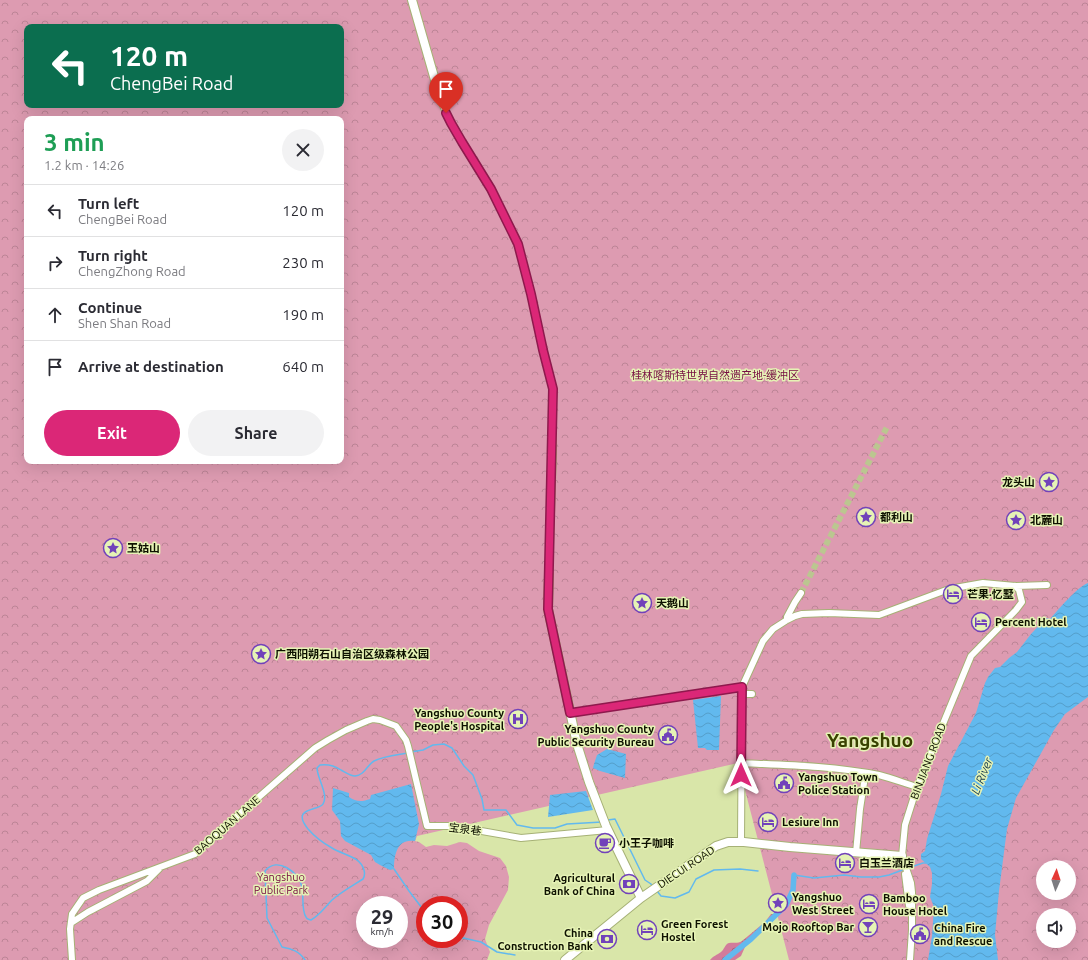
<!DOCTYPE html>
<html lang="en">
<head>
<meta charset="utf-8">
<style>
	:root { --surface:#fff; --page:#f2f2f3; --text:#2b2b33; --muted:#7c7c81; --line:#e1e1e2; --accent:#db2777 }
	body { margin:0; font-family:Ubuntu,"Noto Sans SC",sans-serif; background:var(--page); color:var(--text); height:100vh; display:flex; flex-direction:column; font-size:15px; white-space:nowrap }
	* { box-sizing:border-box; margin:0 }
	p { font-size:13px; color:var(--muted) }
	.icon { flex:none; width:22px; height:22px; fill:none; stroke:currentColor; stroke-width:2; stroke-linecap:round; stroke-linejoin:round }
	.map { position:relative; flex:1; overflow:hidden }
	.drawer { position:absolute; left:24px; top:116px; width:320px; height:348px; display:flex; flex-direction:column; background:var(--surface); border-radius:8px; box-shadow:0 4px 16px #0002 }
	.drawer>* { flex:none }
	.guide { position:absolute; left:24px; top:24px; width:320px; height:84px; border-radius:8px; box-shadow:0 4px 16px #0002; background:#0b6e4f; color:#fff; overflow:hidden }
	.needle { width:26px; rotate:3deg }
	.controls { position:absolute; left:1036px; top:860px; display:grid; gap:8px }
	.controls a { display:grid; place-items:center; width:40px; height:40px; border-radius:50%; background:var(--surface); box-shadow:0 4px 16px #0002; font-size:20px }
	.speed { position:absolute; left:356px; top:896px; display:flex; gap:8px; font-size:20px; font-weight:700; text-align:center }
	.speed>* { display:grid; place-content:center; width:52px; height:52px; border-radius:50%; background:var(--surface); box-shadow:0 4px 16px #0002; line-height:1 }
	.speed small { font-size:10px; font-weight:400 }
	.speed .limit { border:6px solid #d22; background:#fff; color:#111 }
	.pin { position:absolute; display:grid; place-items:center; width:34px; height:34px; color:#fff; margin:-41px -17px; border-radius:50% 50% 50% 0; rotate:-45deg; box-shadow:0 0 4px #0007 }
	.pin .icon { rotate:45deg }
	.me { position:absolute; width:44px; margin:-22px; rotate:0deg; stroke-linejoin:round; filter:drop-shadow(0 0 3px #0008) }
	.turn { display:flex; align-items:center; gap:14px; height:84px; padding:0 20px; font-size:18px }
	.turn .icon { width:52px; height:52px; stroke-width:2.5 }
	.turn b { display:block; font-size:28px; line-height:34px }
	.round { display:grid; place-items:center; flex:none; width:42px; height:42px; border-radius:21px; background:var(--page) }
	.head { display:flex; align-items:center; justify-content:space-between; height:68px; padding:0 20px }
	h1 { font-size:24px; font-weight:600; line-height:30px; color:#1e9e55 }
	.action { display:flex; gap:8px; margin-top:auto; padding:8px 20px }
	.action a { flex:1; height:46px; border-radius:24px; background:var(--accent); color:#fff; font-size:16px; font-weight:600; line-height:46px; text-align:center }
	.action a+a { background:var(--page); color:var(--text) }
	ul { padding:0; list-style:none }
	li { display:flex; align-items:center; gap:12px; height:52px; padding:0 20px; border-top:1px solid var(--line) }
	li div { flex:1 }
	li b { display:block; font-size:15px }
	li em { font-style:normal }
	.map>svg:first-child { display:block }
	.forest { fill:url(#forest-crowns) }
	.park { fill:url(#park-crowns); fill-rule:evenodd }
	.garden { fill:#dd9bb1 }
	.water { fill:url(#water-waves) }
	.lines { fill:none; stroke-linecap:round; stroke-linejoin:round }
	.stream { stroke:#62b9ee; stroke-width:1.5 }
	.canal { stroke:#62b9ee; stroke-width:5.5 }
	.street-tunnel { stroke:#bbc690; stroke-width:6; stroke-dasharray:6 3; stroke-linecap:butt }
	.street-casing { stroke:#a6b176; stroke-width:8 }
	.secondary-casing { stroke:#a6b176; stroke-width:10 }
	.street { stroke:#fff; stroke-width:6 }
	.secondary { stroke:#fff; stroke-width:8 }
	.route-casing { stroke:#8e194d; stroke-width:10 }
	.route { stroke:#db2777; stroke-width:7 }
	.labels { text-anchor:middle; stroke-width:3; stroke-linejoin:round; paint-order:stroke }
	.park-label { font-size:11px; fill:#760c42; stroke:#e6f3b5 }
	.poi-label { font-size:11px; font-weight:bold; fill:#0e1100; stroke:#e6f3b5; text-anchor:start }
	.street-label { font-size:11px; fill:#0e1100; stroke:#e6f3b5 }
	.water-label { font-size:12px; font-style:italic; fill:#10364c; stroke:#e6f3b5 }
	.town-label { font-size:19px; font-weight:bold; fill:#394101; stroke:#e6f3b5 }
</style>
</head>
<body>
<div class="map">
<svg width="1088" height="960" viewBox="0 0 1088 960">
	<defs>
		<pattern id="forest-crowns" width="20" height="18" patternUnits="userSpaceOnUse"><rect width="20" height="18" fill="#d27b9b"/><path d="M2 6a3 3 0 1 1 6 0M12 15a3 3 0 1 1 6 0" fill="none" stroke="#a9637c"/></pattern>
		<pattern id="park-crowns" width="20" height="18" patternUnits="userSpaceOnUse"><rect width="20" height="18" fill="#dd9bb1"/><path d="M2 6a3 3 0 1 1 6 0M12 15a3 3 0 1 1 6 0" fill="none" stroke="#bc8496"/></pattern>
		<pattern id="water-waves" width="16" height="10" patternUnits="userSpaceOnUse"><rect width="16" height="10" fill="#62b9ee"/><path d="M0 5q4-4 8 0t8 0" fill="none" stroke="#549eca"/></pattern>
	</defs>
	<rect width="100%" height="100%" fill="#d9e6a9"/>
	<path class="forest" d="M771,914h2v1l-20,21 -8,11 -4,9 -6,4h-25c3,-4 7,-5 11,-8 3,-2 4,-8 8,-9 5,-1 8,1 13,-2l23,-19z"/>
	<path class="park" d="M0,0h1088v960h-299l-51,-197 -321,73 -2,5 4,1 7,5 8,-2 13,1 13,-4 7,1 12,8 21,7 6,8 3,11 -1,13 -19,35 -4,14 5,13 -3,8h-487zM27,27h314v78h-314zM27,119h314v342h-314zM1043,867h26v26h-26zM365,905h34v34h-34zM425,905h34v34h-34zM1043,915h26v26h-26z"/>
	<path class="garden" d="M399,908l13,2 -3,16 -10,-2z"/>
	<path class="water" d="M1088,583v114l-23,17 -11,16 -38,68 -9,31 -8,62 -4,44 3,25h-70l4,-24 2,-29 -4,-10 2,-13v-11l-2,-6 -9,-8v-5l4,-3 2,-12 14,-45 7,-28 28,-53 9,-30 3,-6 7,-9 5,-1 9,-9 8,-6 14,-18 15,-16 4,1c9,-10 26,-31 38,-36z
		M721,696l-2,54h-12l-2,-2h-7l-5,-48z
		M607,749l19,5 -1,24 -25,-7 -7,-3 1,-4 3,-9z
		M411,784l8,40 -4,17c-18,-3 -21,14 -21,28l-4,1 -10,-5 -5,-3 -4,-7 -26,-14 -4,-5 -1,-15 -8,-11 1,-22 16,5v4c7,5 13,5 21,2l1,-4z
		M586,791l7,19 -45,7 2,-22z"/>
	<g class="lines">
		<path class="stream" d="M411,752l12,-2 10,-5 11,-1 8,4 12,18 9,9 9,24 2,11h22l11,15 16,3h22l12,-4 35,-2
			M608,820l7,-1 30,61 6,4 2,3
			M908,868l15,-5h3
			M394,869l15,22 16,21
			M794,875l20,3 30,-3 17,2h18l10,-2 16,-6
			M657,891l4,5 14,2 14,-6 7,-13 18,-9 26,-1 18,2
			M459,937l22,5 16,10 18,3
			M305,960c-6,-9 -13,-11 -23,-13l-15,-29 -2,-47c12,-15 34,1 37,16 2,8 -1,23 4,30 1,3 3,2 5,3 9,-5 14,-13 21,-20 9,-8 20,-14 31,-21 2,-3 2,-5 1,-9 -4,-14 -21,-15 -32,-22 -9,-5 -17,-11 -24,-19 -18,-22 11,-18 15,-25 6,-9 -6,-26 -6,-36l3,-3c7,-1 15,1 21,5 4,2 9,6 14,6 10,-1 12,-11 19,-15 10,-5 23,-6 34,-8"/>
		<path class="canal" d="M725,960l26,-21 35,-34 7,-15 1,-15"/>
		<path class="street-tunnel" d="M801,593l86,-166"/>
		<g class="street-casing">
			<path id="street" d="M441,101l10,22 11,20 29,46 27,55 13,50 12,56 10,39v64l-4,121
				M787,620v-3l8,-15 6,-9
				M570,713l172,-26 21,-46 10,-12 14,-9 8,-4 7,-2 27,-1 50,2 70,-26 34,-6 32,3 32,-1
				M741,763c46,2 93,3 138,12 12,3 25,8 38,12
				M744,842h-3l1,-148h10
				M856,853l4,-44 4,-26 1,-10
				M905,874l4,32
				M71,923l17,-11 59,-31 12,-12
				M72,960l-2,-31 2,-15 11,-16 16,-8 96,-36 9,-9 111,-97 13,-8 18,-10 21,-9 6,-2 7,1 16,6 10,14 2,6 19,80h26l68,12 87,-8
				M910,960l2,-30v-38l-1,-9 -9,-27 3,-31 12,-38 54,-131 45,-46 6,-8 -3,-12 -4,-4"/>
		</g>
		<g class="secondary-casing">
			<path id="secondary" d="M412,0l29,101
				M549,574l-1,35 29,135 12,38 17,44 35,72
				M565,960l76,-62 75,-52 12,-4h16l46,5 112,9"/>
		</g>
		<use href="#street" class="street"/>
		<use href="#secondary" class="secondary"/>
	</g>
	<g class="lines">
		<g class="route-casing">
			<path id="route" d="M446,113l5,10 11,19 29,47 27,55 13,50 12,56 10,39 -5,220 22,104 172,-26 -1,88"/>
		</g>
		<use href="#route" class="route"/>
	</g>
	<defs>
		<g id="sight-ring" transform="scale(1)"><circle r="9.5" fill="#e6f3b5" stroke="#7142ba" stroke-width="1.5"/><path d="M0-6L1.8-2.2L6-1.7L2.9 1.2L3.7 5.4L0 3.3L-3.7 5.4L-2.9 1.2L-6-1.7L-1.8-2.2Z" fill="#7142ba"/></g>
		<g id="hotel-ring" transform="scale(1)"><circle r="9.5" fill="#e6f3b5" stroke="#7142ba" stroke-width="1.5"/><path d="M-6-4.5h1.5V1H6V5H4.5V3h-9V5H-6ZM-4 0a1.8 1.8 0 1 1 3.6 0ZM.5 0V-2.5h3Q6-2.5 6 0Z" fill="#7142ba"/></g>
		<g id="hospital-ring" transform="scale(1)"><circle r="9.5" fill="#e6f3b5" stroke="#7142ba" stroke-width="1.5"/><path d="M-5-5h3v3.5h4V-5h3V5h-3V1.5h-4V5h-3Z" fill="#7142ba"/></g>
		<g id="civic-ring" transform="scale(1)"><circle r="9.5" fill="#e6f3b5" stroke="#7142ba" stroke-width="1.5"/><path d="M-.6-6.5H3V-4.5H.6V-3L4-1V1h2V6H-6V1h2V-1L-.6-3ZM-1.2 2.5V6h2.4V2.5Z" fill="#7142ba"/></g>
		<g id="cafe-ring" transform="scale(1)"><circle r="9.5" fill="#e6f3b5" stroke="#7142ba" stroke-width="1.5"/><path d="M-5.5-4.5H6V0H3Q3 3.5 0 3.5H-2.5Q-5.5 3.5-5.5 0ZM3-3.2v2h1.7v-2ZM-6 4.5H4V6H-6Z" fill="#7142ba"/></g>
		<g id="bank-ring" transform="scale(1)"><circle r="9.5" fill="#e6f3b5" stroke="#7142ba" stroke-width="1.5"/><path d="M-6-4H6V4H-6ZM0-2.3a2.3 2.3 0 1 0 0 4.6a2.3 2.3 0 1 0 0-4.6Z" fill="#7142ba"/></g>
		<g id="bar-ring" transform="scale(1)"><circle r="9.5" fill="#e6f3b5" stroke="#7142ba" stroke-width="1.5"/><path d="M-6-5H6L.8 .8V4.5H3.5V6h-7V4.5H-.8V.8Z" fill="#7142ba"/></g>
	</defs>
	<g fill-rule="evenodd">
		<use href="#sight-ring" x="1049" y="482"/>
		<use href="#sight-ring" x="866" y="517"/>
		<use href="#sight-ring" x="1016" y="520"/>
		<use href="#sight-ring" x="113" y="548"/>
		<use href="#hotel-ring" x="953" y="594"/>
		<use href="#sight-ring" x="642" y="603"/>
		<use href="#hotel-ring" x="981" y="622"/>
		<use href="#sight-ring" x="261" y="654"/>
		<use href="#hospital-ring" x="518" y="719"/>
		<use href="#civic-ring" x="668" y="735"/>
		<use href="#civic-ring" x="784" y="783"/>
		<use href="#hotel-ring" x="768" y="822"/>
		<use href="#cafe-ring" x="605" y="843"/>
		<use href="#hotel-ring" x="845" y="863"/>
		<use href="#bank-ring" x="629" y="884"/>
		<use href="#sight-ring" x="778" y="903"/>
		<use href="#hotel-ring" x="869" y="904"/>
		<use href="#bar-ring" x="868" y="927"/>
		<use href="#hotel-ring" x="647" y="930"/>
		<use href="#civic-ring" x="920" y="934"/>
		<use href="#bank-ring" x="607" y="939"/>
	</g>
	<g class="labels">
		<g class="park-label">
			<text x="715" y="379">桂林喀斯特世界自然遗产地-缓冲区</text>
			<text x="281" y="881">Yangshuo<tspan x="281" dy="13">Public Park</tspan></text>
		</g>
		<g class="poi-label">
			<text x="1035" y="486" text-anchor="end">龙头山</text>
			<text x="880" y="521">都利山</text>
			<text x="1030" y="524">北麓山</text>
			<text x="127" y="552">玉姑山</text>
			<text x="967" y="598">芒果·忆墅</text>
			<text x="656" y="607">天鹅山</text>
			<text x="995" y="626">Percent Hotel</text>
			<text x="275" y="658">广西阳朔石山自治区级森林公园</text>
			<text x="504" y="717" text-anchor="end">Yangshuo County<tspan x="504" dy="13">People's Hospital</tspan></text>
			<text x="654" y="733" text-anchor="end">Yangshuo County<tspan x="654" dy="13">Public Security Bureau</tspan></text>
			<text x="798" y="781">Yangshuo Town<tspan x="798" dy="13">Police Station</tspan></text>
			<text x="782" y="826">Lesiure Inn</text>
			<text x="619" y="847">小王子咖啡</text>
			<text x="859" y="867">白玉兰酒店</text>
			<text x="615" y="882" text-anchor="end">Agricultural<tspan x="615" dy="13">Bank of China</tspan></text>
			<text x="792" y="901">Yangshuo<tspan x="792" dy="13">West Street</tspan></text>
			<text x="883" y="902">Bamboo<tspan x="883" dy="13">House Hotel</tspan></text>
			<text x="661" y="928">Green Forest<tspan x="661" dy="13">Hostel</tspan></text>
			<text x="854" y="931" text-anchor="end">Mojo Rooftop Bar</text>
			<text x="934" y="932">China Fire<tspan x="934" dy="13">and Rescue</tspan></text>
			<text x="593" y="937" text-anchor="end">China<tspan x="593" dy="13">Construction Bank</tspan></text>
		</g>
		<g class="street-label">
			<text transform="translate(928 761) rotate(-69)" y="4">BINJIANG ROAD</text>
			<text transform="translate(227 825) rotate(-41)" y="4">BAOQUAN LANE</text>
			<text transform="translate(465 829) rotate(7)" y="4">宝泉巷</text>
			<text transform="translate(686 867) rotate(-34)" y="4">DIECUI ROAD</text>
		</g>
		<g class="water-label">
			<text transform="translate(982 776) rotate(-68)" y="4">Li River</text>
		</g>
		<g class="town-label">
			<text x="870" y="747">Yangshuo</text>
		</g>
	</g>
</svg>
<div class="controls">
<a><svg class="needle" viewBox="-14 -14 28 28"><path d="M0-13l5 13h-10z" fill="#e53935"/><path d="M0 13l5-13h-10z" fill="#7c7c81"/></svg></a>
<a><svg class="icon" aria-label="sound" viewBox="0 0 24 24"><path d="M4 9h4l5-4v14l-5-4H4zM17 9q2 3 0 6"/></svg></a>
</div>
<div class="speed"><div>29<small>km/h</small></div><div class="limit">30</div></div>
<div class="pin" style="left:446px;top:113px;background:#d93025"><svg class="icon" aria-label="arrive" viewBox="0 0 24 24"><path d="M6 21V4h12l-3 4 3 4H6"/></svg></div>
<svg class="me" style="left:741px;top:775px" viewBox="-20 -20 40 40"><path d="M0-17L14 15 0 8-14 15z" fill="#db2777" stroke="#fff" stroke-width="4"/></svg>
<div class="guide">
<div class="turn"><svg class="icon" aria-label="left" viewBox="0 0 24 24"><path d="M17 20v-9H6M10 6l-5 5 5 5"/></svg><div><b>120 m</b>ChengBei Road</div></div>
</div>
<section class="drawer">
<div class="head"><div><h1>3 min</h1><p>1.2 km · 14:26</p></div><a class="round"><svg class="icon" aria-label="close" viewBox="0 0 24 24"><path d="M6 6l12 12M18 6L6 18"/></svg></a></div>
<ul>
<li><svg class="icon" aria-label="left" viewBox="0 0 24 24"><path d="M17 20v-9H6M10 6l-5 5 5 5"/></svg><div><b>Turn left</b><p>ChengBei Road</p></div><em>120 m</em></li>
<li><svg class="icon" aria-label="right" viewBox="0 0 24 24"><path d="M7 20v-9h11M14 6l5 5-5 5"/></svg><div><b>Turn right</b><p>ChengZhong Road</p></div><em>230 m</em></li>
<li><svg class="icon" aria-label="ahead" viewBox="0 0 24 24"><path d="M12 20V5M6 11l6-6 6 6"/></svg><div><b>Continue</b><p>Shen Shan Road</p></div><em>190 m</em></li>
<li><svg class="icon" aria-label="arrive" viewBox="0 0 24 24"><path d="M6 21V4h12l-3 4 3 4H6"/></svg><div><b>Arrive at destination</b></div><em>640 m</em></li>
</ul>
<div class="action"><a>Exit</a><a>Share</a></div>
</section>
</div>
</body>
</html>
